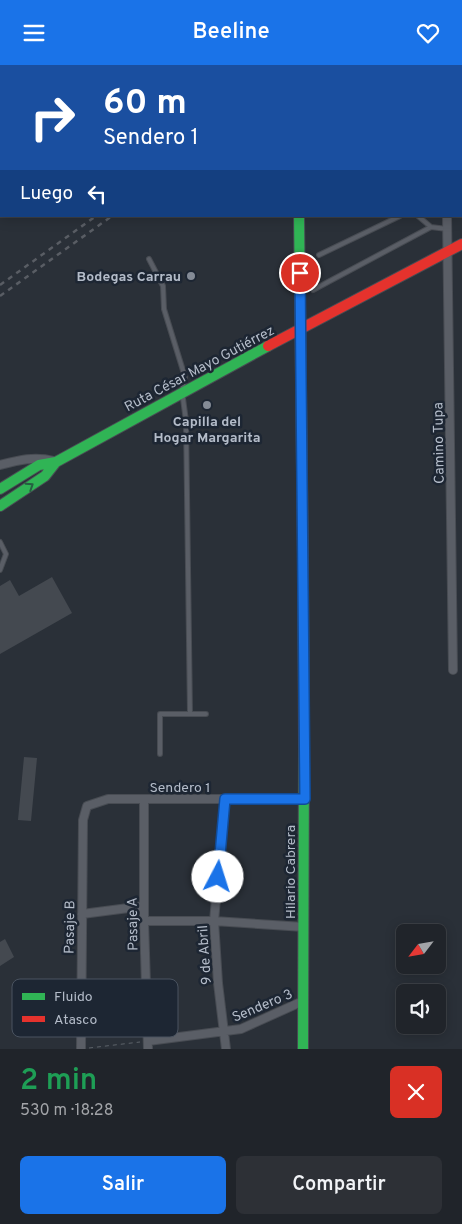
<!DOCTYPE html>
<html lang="es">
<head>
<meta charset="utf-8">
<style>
	:root { --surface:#20242a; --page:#2d3036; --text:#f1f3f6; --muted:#a2a4a8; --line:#3d4147; --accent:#1a73e8 }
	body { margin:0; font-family:Overpass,sans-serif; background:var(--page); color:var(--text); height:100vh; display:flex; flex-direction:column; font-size:19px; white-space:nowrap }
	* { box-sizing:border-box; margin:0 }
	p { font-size:16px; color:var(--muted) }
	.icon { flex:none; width:28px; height:28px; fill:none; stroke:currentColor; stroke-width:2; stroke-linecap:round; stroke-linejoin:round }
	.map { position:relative; height:984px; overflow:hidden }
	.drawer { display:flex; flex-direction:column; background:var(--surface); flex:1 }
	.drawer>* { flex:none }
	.banner { position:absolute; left:0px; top:0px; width:462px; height:152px; box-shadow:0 2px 12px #0003,0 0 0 1px var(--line); background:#1a4fa0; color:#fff; overflow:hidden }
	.needle { width:32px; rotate:239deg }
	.controls { position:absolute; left:396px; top:859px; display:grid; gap:10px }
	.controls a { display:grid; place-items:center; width:50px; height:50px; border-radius:8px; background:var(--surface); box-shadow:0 2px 12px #0003,0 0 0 1px var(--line); font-size:25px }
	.pin { position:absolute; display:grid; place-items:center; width:42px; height:42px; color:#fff; margin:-21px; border:2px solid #fff; border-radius:50%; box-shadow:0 1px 5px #0007 }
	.me { position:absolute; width:55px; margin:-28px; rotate:5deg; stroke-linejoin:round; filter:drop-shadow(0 0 4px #0008) }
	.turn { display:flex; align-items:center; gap:18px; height:105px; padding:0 20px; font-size:22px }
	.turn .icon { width:65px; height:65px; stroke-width:2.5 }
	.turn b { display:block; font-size:35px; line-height:42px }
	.then { display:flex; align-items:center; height:48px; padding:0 20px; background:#0003; gap:10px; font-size:19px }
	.round { display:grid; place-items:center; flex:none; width:52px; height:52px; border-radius:8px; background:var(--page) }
	.head { display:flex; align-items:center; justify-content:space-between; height:85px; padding:0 20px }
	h1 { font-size:30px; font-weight:600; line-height:38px; color:#1e9e55 }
	.cta { display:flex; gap:10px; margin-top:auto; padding:10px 20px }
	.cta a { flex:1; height:58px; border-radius:8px; background:var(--accent); color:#fff; font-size:20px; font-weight:600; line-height:58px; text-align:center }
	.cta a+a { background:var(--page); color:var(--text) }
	header { display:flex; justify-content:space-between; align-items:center; height:65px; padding:0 20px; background:var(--accent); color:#fff; font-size:22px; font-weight:600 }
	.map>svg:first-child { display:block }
	.building { fill:#444950 }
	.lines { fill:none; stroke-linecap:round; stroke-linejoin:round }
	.lane-casing { stroke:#484c53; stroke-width:6 }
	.street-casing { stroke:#484c53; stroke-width:10 }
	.fast-casing { stroke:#484c53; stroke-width:12 }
	.jam-casing { stroke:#484c53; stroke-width:12 }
	.path { stroke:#5d636a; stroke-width:1; stroke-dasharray:4 4; stroke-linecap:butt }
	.lane { stroke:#5a5e66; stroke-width:4 }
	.street { stroke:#5a5e66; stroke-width:8 }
	.fast { stroke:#30b455; stroke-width:10 }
	.jam { stroke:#e5322d; stroke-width:10 }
	.rail { stroke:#595d64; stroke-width:2.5; stroke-dasharray:5 5; stroke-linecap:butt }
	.oneway { stroke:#255f41 }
	.route-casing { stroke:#114b97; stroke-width:12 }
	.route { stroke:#1a73e8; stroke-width:9 }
	.poi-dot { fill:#848b96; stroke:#1d2633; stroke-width:2 }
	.labels { text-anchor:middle; stroke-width:5; stroke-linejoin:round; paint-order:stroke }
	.poi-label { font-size:14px; font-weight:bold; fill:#b4bcc9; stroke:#1d2633; text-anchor:end }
	.street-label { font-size:14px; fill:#b4bcc9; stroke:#1d2633 }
	.key { fill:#1d2633; stroke:#4a5360; stroke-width:1 }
	.key-label { font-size:14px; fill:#b4bcc9 }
</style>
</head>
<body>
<header><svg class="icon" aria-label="menu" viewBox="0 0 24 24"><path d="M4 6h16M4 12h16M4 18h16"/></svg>Beeline<svg class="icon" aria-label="heart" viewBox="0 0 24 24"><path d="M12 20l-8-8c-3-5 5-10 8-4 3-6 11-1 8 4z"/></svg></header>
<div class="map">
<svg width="462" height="984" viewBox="0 0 462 984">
	<rect width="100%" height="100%" fill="#2a3038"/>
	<path class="building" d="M52,512l20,36 -72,41v-68l10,-6 9,16z
		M24,692l13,1 -6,63 -13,-1z
		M5,874l9,18 -14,9v-24z"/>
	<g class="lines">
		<g class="lane-casing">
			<path id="lane" d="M418,151l13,11 16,2
				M319,190l81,-39
				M149,194l14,27 1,23 21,68 -3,14 4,30 4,293h16
				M313,225l118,-63
				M0,477l6,12 -6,16
				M160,689v-40h30"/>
		</g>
		<g class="street-casing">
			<path id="street" d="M296,0v1
				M445,0v1
				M447,151l6,454
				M0,400c19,-5 34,-9 54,-4
				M144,734v122l4,128
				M225,734l-11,122 4,62 8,66
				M82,849l62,-8
				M144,856h70l90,6
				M148,976l93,-12 62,-28
				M81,984l2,-229 4,-14 21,-7h197"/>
		</g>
		<g class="fast-casing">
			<path id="fast" d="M299,151l4,340
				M0,424l39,-24 17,-3 212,-116
				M0,441l45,-30 11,-14
				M303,984l1,-302"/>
		</g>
		<g class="jam-casing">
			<path id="jam" d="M268,281l194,-102
				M303,491l1,191"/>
		</g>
		<path class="path" d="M89,983l51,-6"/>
		<use href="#lane" class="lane"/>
		<use href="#street" class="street"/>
		<use href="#fast" class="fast"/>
		<use href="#jam" class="jam"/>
		<path class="rail" d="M304,1l2,-1
			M319,1l1,-1
			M0,220l96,-69
			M0,231l112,-80"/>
	</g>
	<defs><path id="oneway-chevron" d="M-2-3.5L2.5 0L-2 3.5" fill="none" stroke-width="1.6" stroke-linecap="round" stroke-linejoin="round" transform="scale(1.25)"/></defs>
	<use class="oneway" href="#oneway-chevron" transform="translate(30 421) rotate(-33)"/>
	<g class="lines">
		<g class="route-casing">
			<path id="route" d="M218,812l7,-78h80l-5,-526"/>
		</g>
		<use href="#route" class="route"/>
	</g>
	<g class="poi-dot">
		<circle cx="191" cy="211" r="5"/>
		<circle cx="207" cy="340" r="5"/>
	</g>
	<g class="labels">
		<g class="poi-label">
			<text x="181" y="216">Bodegas Carrau</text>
			<text x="207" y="361" text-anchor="middle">Capilla del<tspan x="207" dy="16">Hogar Margarita</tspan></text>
		</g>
		<g class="street-label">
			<text transform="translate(199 303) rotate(-28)" y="5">Ruta César Mayo Gutiérrez</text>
			<text transform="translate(438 378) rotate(-91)" y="5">Camino Tupa</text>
			<text x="180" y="727">Sendero 1</text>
			<text transform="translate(290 807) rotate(-90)" y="5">Hilario Cabrera</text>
			<text transform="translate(132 859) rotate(-91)" y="5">Pasaje A</text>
			<text transform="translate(69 862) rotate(-89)" y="5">Pasaje B</text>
			<text transform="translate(204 890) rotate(-94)" y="5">9 de Abril</text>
			<text transform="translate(262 940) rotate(-23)" y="5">Sendero 3</text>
		</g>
	</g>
	<rect x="12" y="914" width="166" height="58" rx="8" class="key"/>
	<rect x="22" y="928" width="23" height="7" fill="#30b455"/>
	<rect x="22" y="951" width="23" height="6" fill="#e5322d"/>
	<g class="key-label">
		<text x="54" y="936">Fluido</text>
		<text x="54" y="959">Atasco</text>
	</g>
</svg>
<div class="controls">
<a><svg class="needle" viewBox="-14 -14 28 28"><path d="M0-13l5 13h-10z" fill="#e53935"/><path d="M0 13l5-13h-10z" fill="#a2a4a8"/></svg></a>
<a><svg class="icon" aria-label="sound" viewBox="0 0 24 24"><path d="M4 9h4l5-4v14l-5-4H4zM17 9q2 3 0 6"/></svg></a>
</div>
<div class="pin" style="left:300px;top:208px;background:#d93025"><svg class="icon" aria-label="arrive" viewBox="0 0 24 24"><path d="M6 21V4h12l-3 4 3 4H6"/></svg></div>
<svg class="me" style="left:218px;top:812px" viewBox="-20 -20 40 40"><circle r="19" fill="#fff"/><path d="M0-13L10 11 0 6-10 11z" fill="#1a73e8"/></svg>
<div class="banner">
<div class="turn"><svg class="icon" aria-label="right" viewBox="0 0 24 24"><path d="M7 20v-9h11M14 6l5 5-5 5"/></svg><div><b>60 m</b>Sendero 1</div></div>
<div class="then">Luego<svg class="icon" aria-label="left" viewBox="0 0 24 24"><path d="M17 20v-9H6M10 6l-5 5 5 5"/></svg></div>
</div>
</div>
<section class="drawer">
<div class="head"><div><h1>2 min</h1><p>530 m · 18:28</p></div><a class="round" style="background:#d93025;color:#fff"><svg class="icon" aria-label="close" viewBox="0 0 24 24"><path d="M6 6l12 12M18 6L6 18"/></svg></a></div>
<div class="cta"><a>Salir</a><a>Compartir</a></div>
</section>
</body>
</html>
